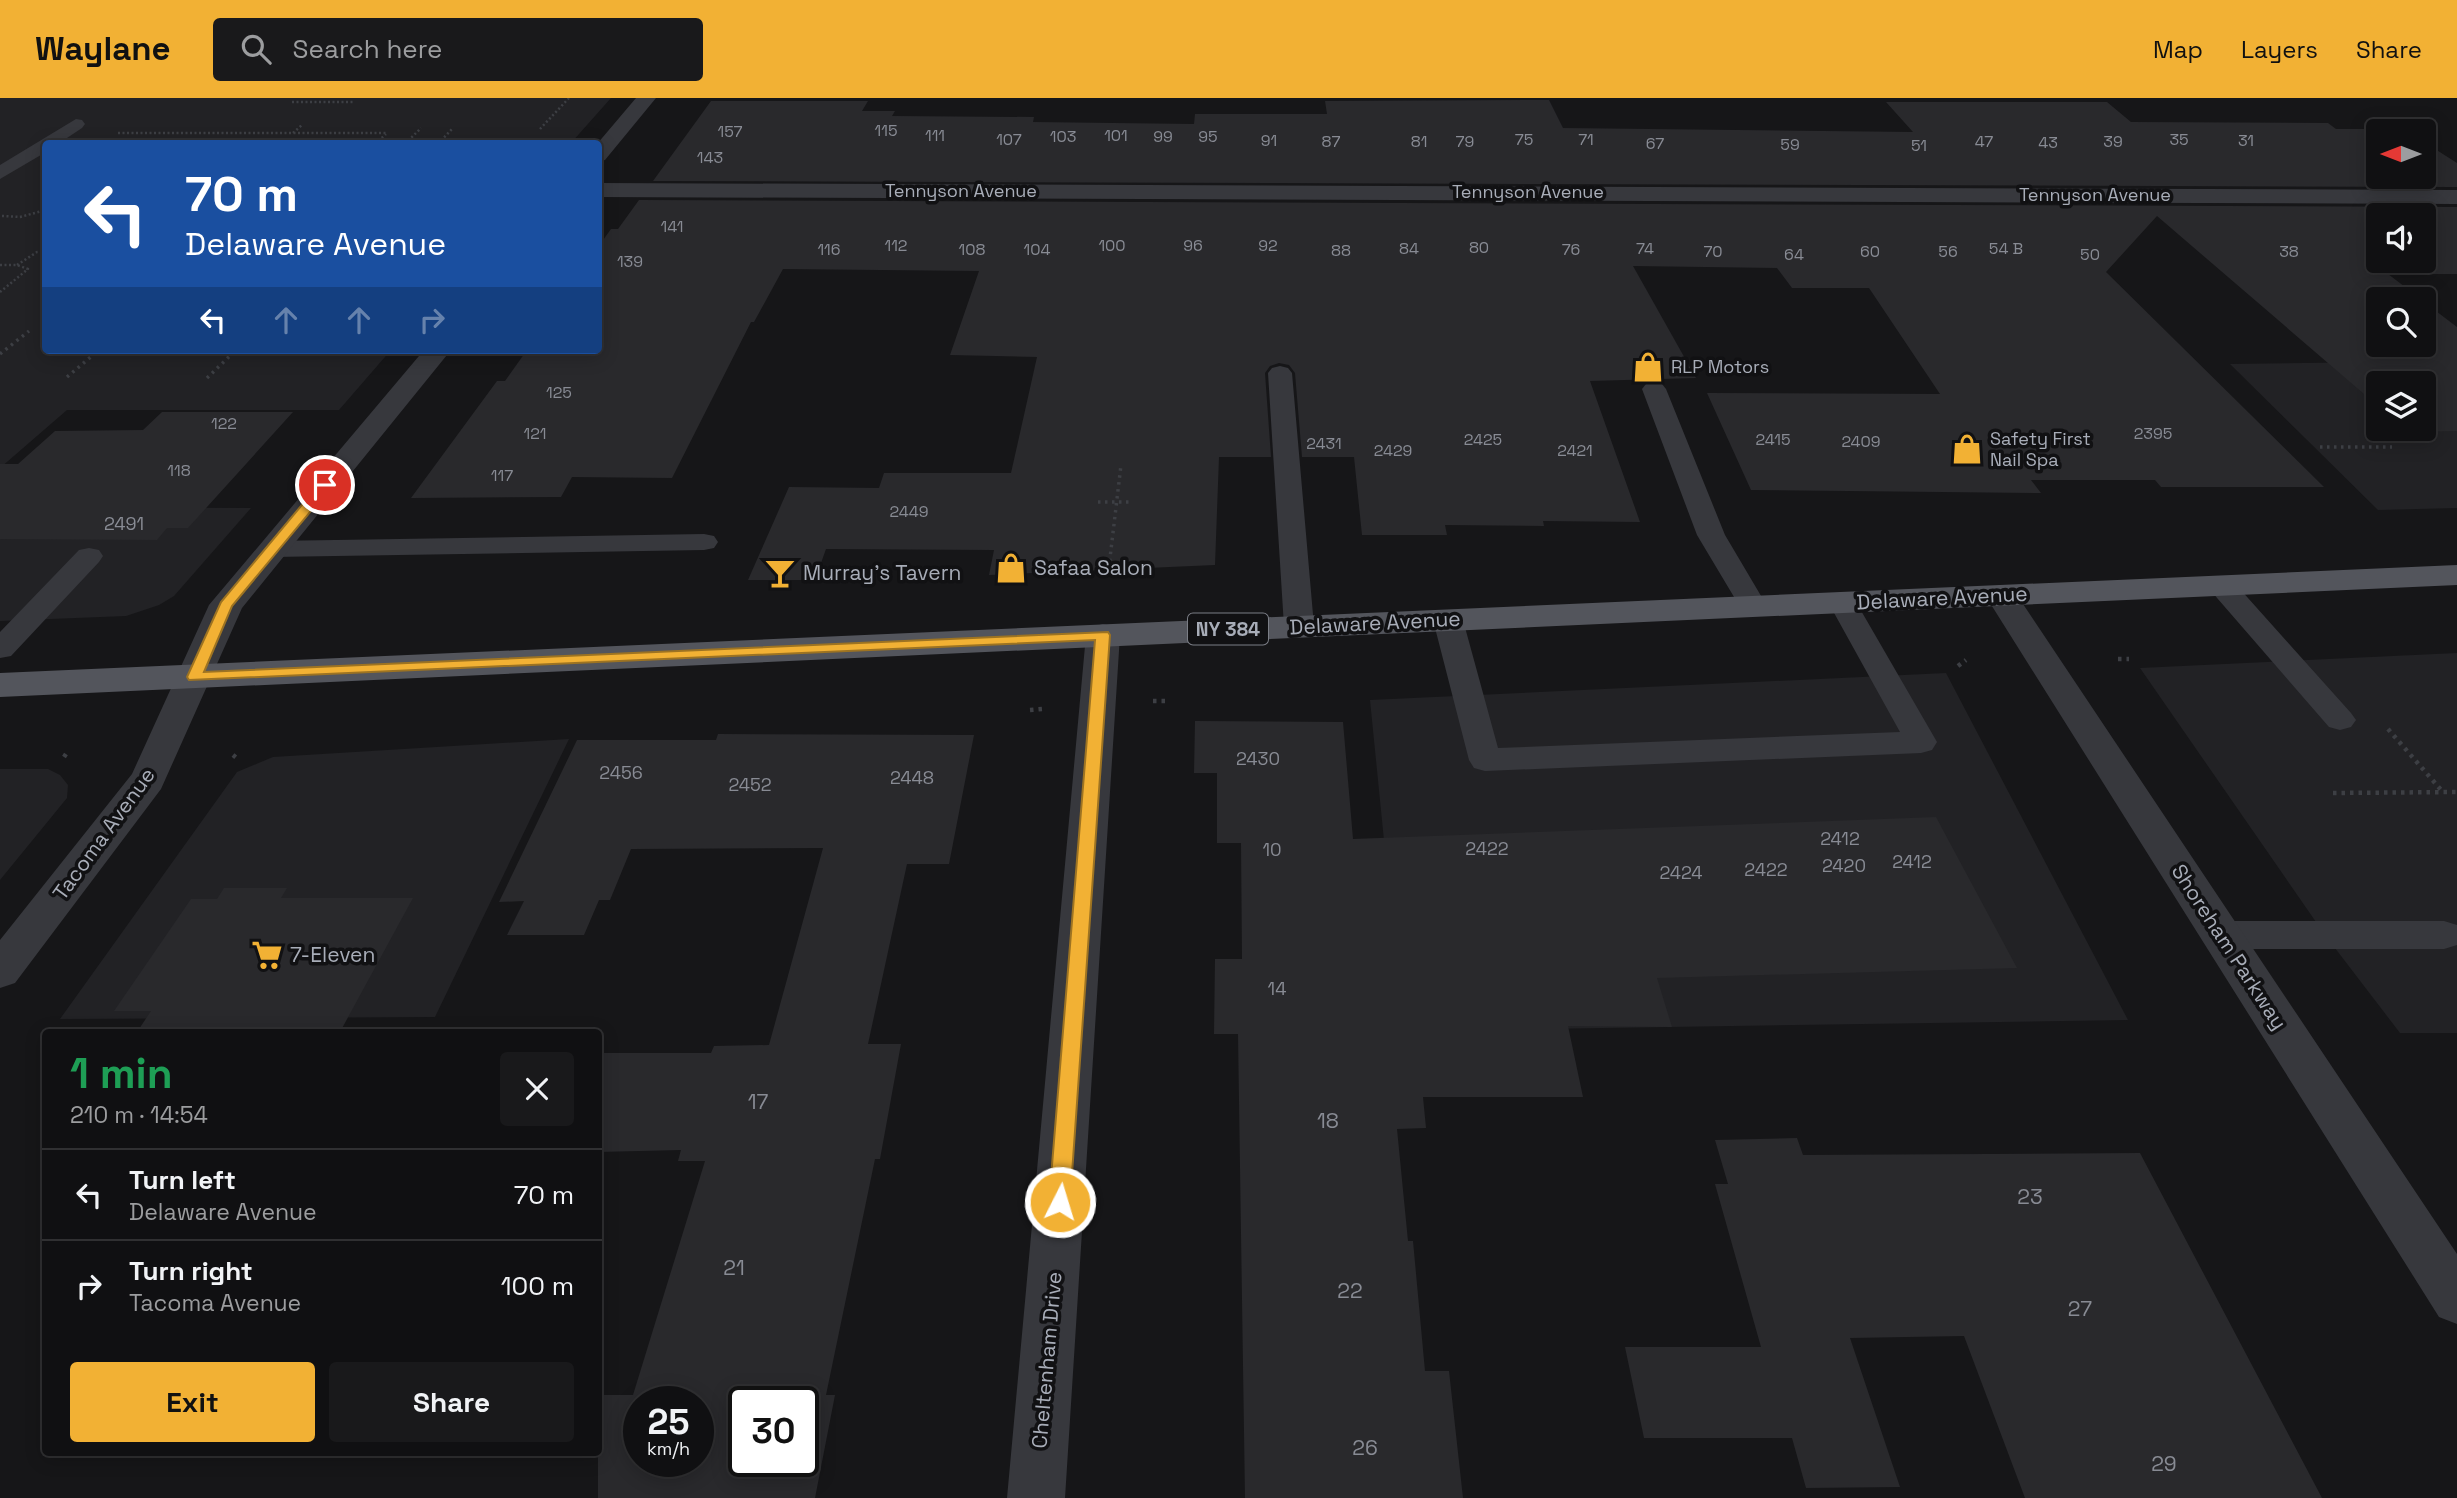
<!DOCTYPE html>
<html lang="en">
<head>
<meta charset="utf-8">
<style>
	:root { --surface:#101012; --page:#19191b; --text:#f1f3f6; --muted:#9c9d9f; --line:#303032; --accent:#f2b134 }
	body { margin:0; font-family:"Space Grotesk",sans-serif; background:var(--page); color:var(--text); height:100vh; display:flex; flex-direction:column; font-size:26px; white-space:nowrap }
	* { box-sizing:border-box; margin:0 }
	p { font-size:23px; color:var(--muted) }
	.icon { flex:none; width:38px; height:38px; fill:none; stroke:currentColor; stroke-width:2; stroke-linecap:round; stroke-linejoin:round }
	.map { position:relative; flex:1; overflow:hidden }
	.drawer { position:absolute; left:42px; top:931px; width:560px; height:427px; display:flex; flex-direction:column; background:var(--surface); border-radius:7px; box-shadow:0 4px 18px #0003,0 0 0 2px var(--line) }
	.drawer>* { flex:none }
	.top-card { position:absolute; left:42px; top:42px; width:560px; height:214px; border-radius:7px; box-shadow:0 4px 18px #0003,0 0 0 2px var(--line); background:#1a4fa0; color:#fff; overflow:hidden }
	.needle { width:46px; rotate:270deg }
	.fabs { position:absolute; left:2366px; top:21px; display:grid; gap:14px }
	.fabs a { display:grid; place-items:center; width:70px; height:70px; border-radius:7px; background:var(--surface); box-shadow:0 4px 18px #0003,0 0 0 2px var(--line); font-size:35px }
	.speed { position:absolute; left:623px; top:1288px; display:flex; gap:14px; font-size:35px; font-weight:700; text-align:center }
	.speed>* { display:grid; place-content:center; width:91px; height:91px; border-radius:50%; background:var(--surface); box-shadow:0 4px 18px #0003,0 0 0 2px var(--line); line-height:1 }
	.speed small { font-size:18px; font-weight:400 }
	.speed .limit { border:4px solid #111; border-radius:10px; background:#fff; color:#111 }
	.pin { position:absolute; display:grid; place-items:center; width:60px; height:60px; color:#fff; margin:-30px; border:4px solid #fff; border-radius:50%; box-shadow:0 2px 7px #0007 }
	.me { position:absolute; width:77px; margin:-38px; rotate:5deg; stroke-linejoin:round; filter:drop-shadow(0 0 5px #0008) }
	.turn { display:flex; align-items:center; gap:24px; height:147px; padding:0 28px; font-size:32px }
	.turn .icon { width:91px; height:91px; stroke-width:2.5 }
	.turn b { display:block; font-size:49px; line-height:60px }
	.lanes { display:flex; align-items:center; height:66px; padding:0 28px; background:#0003; justify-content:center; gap:35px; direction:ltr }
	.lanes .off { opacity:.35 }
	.round { display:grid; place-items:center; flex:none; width:74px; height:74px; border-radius:7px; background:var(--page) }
	.overview { display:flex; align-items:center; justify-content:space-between; height:119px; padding:0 28px }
	h1 { font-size:42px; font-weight:700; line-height:52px; color:#1e9e55 }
	.primary-button { display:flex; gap:14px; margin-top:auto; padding:14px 28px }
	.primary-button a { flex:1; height:80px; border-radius:7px; background:var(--accent); color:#111; font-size:28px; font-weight:700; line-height:80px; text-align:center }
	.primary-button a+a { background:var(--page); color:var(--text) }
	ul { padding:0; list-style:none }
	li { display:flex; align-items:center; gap:21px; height:91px; padding:0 28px; border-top:2px solid var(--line) }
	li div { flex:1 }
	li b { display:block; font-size:26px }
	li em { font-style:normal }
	header { display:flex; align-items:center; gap:42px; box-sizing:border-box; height:98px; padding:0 35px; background:var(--accent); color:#111 }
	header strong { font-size:33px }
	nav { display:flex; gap:38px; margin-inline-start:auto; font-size:24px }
	.search { width:490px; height:63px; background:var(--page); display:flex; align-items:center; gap:18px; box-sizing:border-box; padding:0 24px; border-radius:7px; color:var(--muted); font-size:26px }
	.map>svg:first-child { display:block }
	.built { fill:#222225; fill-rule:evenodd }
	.building { fill:#29292c; fill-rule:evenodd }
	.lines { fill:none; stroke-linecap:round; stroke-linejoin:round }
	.path-far2 { stroke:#3d3f44; stroke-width:2.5; stroke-dasharray:2 2.5; stroke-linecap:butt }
	.path-far1 { stroke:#3d3f44; stroke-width:3.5; stroke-dasharray:2.5 4.5; stroke-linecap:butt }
	.path { stroke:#3d3f44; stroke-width:4.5; stroke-dasharray:3.5 5; stroke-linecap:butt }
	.lane { fill:#37383d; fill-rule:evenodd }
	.street { fill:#37383d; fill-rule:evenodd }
	.primary { fill:#53555c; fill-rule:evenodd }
	.route { fill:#f2b134; stroke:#9d7322; stroke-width:2 }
	.labels { text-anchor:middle; stroke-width:7; stroke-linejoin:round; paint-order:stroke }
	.far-number-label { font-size:16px; fill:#888b94 }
	.far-street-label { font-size:18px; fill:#a8adb8; stroke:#111113 }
	.far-poi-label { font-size:18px; fill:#a8adb8; stroke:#111113; text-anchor:start }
	.number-label { font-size:18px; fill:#888b94 }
	.shield { fill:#111113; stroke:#7b7e86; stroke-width:2 }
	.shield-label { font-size:19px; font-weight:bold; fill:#a8adb8 }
	.poi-label { font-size:21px; fill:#a8adb8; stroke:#111113; text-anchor:start }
	.street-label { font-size:21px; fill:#a8adb8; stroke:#111113 }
	.near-number-label { font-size:21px; fill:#888b94 }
</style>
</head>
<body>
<header>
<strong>Waylane</strong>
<div class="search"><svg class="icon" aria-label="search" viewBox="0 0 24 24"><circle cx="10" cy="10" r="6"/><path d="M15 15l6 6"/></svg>Search here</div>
<nav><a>Map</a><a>Layers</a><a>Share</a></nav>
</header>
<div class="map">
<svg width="2457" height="1400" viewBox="0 0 2457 1400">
	<rect width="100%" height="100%" fill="#161618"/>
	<path class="built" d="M0,0h611l-40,45 -525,1v206h345l-52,60h-272l-67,58z
		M2457,263v147l-79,2 -148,-146zM2378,285h46v46h-46z
		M0,409l251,1 -77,88 -15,9 -33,11 -126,5z
		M2457,555v380h-57l-75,-98 -185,-267z
		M1946,575l182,347 -725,11 -33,-331z
		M569,641l-134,278 -375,2 177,-247 36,-15z
		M0,671h48l12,6 8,10 -1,13 -67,82z"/>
	<path class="building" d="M1549,2l14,28 350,4 -27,-30h221l24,20 197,1 8,6h67l4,2h-29v46h46v-35l33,21v24l-1804,-6 58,-80h157l-6,10h33l-3,5 142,1 -1,5 161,2 1,-10h132l-2,-13z
		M639,102l1818,7v67h-69l33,25h-43v46h46v-43l33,25v104l-48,1 -4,-3h19v-46h-46v23l-221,-190 -51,56 218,215h-163l-6,-7h-124l10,13 -290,-3 -44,-97 233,1 -71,-106h-77l-15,-20 -144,-2 63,112 -106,3 50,141 -97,-1 1,5 -99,-1 2,10h-85l-8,-78h-52l-7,-84 -6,-8 -10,-2 -9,3 -5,7 6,84h-52l-4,108 -226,10 5,-25 -168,-1 -11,31h-67l41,-93 90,1 5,-15h127l26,-116 -87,-2 29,-84 -196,-2 -29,53h-3l-79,156 -100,-1 -11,20 -150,1 86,-117h8l22,-31h71v-103l13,-18h7zM2378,117h46v46h-46z
		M162,314h131l-105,116h-21l-10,12 -157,-1v-75h18l37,-33 88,-1z
		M1195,623l148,1 10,117 583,-22 81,151 -360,10 15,49 -104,-1 15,71h-160l3,31 -29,1 11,112h5l12,130h24l14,127h-218l-7,-464h-24l1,-75h27l-1,-116h-24v-70h-23z
		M718,636l256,1 -25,129h-42l-39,180h33l-21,115h-5l-49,236h9l-20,103h-217v-103h35l72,-234h-27l3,-11 -83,2v-99h113l3,-7 55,-1 54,-197 -192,1 -21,51h-11l-15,35h-77l17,-34 -25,1 78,-162h139zM639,1304h59v59h-59zM744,1304h59v59h-59z
		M224,790h63l-6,10h132l-73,134h-203l14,-21h-37l77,-112h26z
		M1797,1040l6,17 337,-2 182,345h-297l-61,-162 -114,2 50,149 -94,1 -14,-50h-148l-19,-91h136l-46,-163h13l-13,-44z"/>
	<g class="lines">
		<path class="path-far2" d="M292,4h62
			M540,31l29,-31
			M118,35h268
			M293,35l10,-9
			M375,46l11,-10
			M405,46l16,-16
			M438,46l14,-15
			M2,118l18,1 26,-7
			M0,167h17l11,4 -28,23
			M17,167l20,-13 9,-1"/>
		<path class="path-far1" d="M0,256l29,-23
			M67,279l32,-27
			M207,280l29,-28
			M2320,349h72
			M1098,404h34
			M1108,477l13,-110"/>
		<path class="path" d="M2118,561h11
			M1958,568l8,-6
			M1153,603h14
			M1030,612l13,-1
			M2388,631l54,62
			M233,657l6,5
			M64,659l4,-6
			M2333,695l124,-1"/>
		<path class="lane" d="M76,21l6,1 3,4 -3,4 -24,16h-12v8l-46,27v-14z
			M1280,268l8,2 4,5 22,253 -5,6 -10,3 -10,-3 -5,-6 -16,-253 4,-5z
			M1654,284l8,2 4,5 59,146 42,71 -4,6 -10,3 -10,-3 -46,-77 -55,-146 4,-5z
			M704,436l10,2 4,6 -4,6 -10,2 -432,7 -10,-2 -4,-6 4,-6 10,-2z
			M89,450l10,2 4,6 -4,6 -88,94 -11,2v-26l79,-82z
			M2221,479l10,2 120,134 5,7 -5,7 -11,3 -11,-3 -118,-136 -4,-6 4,-6z
			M1842,495l10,3 4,6 81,140 -5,8 -11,3 -436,18 -11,-3 -5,-8 -36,-140 5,-6 10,-3 10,3 5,6 35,128 402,-16 -72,-130 4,-6z
			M2221,823h223l13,4v20l-13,4h-223l-13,-4 -5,-10 5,-10z"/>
		<path class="street" d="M636,0h20l-51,62 -7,2 -1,-18z
			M598,85l1859,7v14l-1859,-7z
			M424,252h27l-209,258 -81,181 -146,194 -15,5v-48l132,-166 77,-169z
			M2001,487l12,3 4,7 440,659v70l-18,-7 -454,-722 4,-7z
			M1103,526l12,3 5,8 -55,863h-58l79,-863 5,-8z"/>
		<path class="primary" d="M2457,467v20l-2457,112v-24z"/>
	</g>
	<path class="route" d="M325,383l7,4 -2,3 -98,118 -28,66 904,-40 2,3 -40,567 -3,6 -7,3 -8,-3 -3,-6 46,-562 -906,40 -2,-3 34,-75 100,-120z"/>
	<defs>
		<g id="shop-bare" transform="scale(2.415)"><path d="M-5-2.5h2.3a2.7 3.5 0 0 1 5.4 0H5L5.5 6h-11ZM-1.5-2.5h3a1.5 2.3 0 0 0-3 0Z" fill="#f2b134" stroke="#111113" stroke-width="2.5" paint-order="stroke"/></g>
		<g id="bar-bare" transform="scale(2.415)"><path d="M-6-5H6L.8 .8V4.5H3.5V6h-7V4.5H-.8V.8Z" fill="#f2b134" stroke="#111113" stroke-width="2.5" paint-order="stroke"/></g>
		<g id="supermarket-bare" transform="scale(2.415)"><path d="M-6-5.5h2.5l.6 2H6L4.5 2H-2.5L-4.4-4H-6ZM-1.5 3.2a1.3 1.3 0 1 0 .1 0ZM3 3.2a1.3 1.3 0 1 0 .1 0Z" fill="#f2b134" stroke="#111113" stroke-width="2.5" paint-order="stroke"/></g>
	</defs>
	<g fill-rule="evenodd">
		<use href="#shop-bare" x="1648" y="269"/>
		<use href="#shop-bare" x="1967" y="351"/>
		<use href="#shop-bare" x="1011" y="470"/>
		<use href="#bar-bare" x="780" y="475"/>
		<use href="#supermarket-bare" x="267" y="857"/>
	</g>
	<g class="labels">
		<g class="far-number-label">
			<text x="886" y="38">115</text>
			<text x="730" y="39">157</text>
			<text x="935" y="43">111</text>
			<text x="1116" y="43">101</text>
			<text x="1063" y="44">103</text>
			<text x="1163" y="44">99</text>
			<text x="1208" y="44">95</text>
			<text x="1009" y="47">107</text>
			<text x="1524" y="47">75</text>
			<text x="1586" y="47">71</text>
			<text x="2179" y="47">35</text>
			<text x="1269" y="48">91</text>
			<text x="2246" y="48">31</text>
			<text x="1331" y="49">87</text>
			<text x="1419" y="49">81</text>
			<text x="1465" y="49">79</text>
			<text x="1984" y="49">47</text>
			<text x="2113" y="49">39</text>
			<text x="2048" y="50">43</text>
			<text x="1655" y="51">67</text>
			<text x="1790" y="52">59</text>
			<text x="1919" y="53">51</text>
			<text x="710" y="65">143</text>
			<text x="672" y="134">141</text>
			<text x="896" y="153">112</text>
			<text x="1112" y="153">100</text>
			<text x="1193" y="153">96</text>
			<text x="1268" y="153">92</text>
			<text x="1479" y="155">80</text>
			<text x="1409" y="156">84</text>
			<text x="1645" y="156">74</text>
			<text x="2006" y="156">54 B</text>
			<text x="829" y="157">116</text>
			<text x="972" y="157">108</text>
			<text x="1037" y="157">104</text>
			<text x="1571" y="157">76</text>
			<text x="1341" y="158">88</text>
			<text x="1713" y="159">70</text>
			<text x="1870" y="159">60</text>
			<text x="1948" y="159">56</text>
			<text x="2289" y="159">38</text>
			<text x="1794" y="162">64</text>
			<text x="2090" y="162">50</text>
			<text x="630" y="169">139</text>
			<text x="559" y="300">125</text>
			<text x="224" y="331">122</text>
			<text x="535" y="341">121</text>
			<text x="2153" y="341">2395</text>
			<text x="1483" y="347">2425</text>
			<text x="1773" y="347">2415</text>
			<text x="1861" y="349">2409</text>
			<text x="1324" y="351">2431</text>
			<text x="1393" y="358">2429</text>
			<text x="1575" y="358">2421</text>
			<text x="179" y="378">118</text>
			<text x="502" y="383">117</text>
			<text x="909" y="419">2449</text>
		</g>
		<g class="far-street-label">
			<text x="961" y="99">Tennyson Avenue</text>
			<text x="1528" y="100">Tennyson Avenue</text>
			<text x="2095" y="103">Tennyson Avenue</text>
		</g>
		<g class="far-poi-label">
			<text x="1671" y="275">RLP Motors</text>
			<text x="1990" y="347">Safety First<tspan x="1990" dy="21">Nail Spa</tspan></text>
		</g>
		<g class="number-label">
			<text x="124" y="432">2491</text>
			<text x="1258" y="667">2430</text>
			<text x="621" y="681">2456</text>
			<text x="912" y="686">2448</text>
			<text x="750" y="693">2452</text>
			<text x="1840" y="747">2412</text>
			<text x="1487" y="757">2422</text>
			<text x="1272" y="758">10</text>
			<text x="1912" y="770">2412</text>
			<text x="1844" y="774">2420</text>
			<text x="1766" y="778">2422</text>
			<text x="1681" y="781">2424</text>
			<text x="1277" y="897">14</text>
		</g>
		<rect class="shield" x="1188" y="515.5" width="80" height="31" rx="5"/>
		<g class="shield-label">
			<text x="1228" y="538">NY 384</text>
		</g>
		<g class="poi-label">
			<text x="1034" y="477">Safaa Salon</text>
			<text x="803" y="482">Murray's Tavern</text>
			<text x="290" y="864">7-Eleven</text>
		</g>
		<g class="street-label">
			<text transform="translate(1942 500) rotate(-3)" y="7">Delaware Avenue</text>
			<text transform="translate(1375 525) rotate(-3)" y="7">Delaware Avenue</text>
			<text transform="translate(104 736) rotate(-54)" y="7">Tacoma Avenue</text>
			<text transform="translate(2229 849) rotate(57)" y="7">Shoreham Parkway</text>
			<text transform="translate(1047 1262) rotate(-85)" y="7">Cheltenham Drive</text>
		</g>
		<g class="near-number-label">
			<text x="758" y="1011">17</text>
			<text x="1328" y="1030">18</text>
			<text x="2030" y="1106">23</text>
			<text x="734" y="1177">21</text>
			<text x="1350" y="1200">22</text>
			<text x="2080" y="1218">27</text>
			<text x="1365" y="1357">26</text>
			<text x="2164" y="1373">29</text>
		</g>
	</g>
</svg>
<div class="fabs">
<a><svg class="needle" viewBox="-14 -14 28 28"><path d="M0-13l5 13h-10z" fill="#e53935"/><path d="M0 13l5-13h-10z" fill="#9c9d9f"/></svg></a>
<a><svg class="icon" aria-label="sound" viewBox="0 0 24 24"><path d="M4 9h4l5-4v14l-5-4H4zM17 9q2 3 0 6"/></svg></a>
<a><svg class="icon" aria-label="search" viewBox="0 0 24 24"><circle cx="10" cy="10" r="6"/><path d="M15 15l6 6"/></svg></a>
<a><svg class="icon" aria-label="layers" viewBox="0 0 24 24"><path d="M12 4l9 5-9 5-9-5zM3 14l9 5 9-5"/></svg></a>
</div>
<div class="speed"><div>25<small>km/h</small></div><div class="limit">30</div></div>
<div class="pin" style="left:325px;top:387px;background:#d93025"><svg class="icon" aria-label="arrive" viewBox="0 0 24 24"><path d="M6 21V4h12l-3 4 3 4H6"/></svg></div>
<svg class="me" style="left:1060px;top:1104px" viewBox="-20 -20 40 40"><circle r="17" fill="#f2b134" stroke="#fff" stroke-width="3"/><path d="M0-11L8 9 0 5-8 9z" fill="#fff"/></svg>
<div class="top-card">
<div class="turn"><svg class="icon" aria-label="left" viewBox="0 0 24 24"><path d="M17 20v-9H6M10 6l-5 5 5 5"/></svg><div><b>70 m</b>Delaware Avenue</div></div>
<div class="lanes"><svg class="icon" aria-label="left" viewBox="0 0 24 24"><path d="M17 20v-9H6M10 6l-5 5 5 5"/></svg><svg class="icon off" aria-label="ahead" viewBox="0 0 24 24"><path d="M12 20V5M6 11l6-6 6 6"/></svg><svg class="icon off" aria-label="ahead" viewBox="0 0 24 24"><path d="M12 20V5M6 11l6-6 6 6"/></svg><svg class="icon off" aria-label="right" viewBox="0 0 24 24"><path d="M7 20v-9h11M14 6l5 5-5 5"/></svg></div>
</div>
<section class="drawer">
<div class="overview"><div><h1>1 min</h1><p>210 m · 14:54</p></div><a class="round"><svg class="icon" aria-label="close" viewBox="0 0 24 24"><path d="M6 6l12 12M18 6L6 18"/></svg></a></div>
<ul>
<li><svg class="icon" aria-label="left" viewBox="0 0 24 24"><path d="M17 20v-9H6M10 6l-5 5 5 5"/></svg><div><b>Turn left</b><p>Delaware Avenue</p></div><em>70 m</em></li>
<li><svg class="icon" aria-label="right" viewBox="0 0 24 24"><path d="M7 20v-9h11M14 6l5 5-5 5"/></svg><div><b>Turn right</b><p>Tacoma Avenue</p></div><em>100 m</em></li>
</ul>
<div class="primary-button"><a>Exit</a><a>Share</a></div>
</section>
</div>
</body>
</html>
